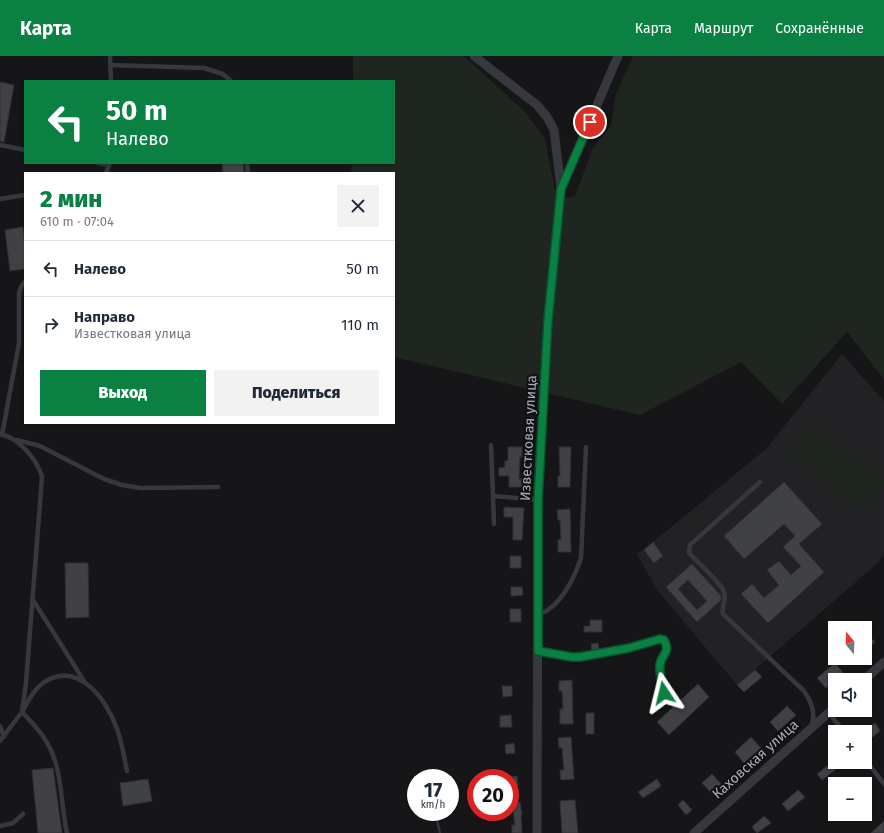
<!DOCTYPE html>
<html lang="ru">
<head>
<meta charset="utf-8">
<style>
	:root { --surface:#fff; --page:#f2f2f3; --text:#1f2937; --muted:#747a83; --line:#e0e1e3; --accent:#0b8043 }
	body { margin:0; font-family:"Fira Sans",sans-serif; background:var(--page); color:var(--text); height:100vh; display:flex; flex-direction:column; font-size:15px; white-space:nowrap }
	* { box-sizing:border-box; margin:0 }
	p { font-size:13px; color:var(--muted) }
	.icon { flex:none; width:22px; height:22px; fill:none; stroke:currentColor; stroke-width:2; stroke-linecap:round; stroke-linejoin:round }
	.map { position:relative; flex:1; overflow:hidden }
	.drawer { position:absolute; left:24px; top:116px; width:371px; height:252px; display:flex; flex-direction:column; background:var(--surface); border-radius:0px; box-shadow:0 1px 3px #0004 }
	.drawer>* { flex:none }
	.banner { position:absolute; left:24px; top:24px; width:371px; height:84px; border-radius:0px; box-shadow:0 1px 3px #0004; background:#0b8043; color:#fff; overflow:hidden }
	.needle { width:26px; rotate:341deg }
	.fabs { position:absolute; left:828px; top:565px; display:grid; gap:8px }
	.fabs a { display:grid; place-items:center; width:44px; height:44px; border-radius:0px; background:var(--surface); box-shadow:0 1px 3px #0004; font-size:20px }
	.speed { position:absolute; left:407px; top:713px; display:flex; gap:8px; font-size:20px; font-weight:700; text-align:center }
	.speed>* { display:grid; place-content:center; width:52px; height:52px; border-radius:50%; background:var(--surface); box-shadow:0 1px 3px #0004; line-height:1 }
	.speed small { font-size:10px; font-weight:400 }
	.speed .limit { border:6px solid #d22; background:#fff; color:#111 }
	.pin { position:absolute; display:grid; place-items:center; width:34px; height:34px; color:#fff; margin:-17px; border:2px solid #fff; border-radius:50%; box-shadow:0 1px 4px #0007 }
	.me { position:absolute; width:44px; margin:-22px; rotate:350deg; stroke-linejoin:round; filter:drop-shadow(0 0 3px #0008) }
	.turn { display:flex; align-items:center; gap:14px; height:84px; padding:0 16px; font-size:18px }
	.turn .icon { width:52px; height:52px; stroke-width:2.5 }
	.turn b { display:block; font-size:28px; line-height:34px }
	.round { display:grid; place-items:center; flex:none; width:42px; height:42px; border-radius:0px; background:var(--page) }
	.overview { display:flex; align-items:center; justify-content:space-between; height:68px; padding:0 16px }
	h1 { font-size:24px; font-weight:800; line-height:30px; color:var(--accent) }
	.action { display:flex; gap:8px; margin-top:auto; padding:8px 16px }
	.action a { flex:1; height:46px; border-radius:0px; background:var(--accent); color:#fff; font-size:16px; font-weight:800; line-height:46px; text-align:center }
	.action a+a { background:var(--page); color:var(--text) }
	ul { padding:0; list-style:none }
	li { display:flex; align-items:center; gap:12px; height:56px; padding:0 16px; border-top:1px solid var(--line) }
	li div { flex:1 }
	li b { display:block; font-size:15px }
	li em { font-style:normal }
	header { display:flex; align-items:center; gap:24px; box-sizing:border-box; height:56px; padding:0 20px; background:var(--accent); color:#fff }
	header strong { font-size:19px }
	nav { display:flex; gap:22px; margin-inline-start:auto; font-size:14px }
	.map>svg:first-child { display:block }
	.built { fill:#222225 }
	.green { fill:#1e261f }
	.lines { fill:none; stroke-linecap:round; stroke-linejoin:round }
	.stream { stroke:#2c353c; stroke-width:2.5 }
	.building { fill:#404145; stroke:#303034; fill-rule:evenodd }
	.service { stroke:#37383d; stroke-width:4.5 }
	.minor { stroke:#37383d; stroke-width:9 }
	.route-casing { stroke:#07532c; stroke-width:10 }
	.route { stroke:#0b8043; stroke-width:7 }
	.labels { text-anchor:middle; stroke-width:4; stroke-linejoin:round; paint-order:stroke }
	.street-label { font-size:14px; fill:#a8adb8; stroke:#111113 }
</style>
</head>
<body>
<header>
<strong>Карта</strong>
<nav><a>Карта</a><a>Маршрут</a><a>Сохранённые</a></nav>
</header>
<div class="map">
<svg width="884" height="777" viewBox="0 0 884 777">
	<rect width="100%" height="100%" fill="#161618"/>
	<path class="built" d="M842,298l42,47v151l-5,10 -142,123 -80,-95 -20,-36 16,-12 114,-94z"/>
	<path class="green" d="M353,0h111l62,57 19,26 12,61 18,-4 18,-48 18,-23 5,-31 17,-38h251v323l-37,-47 -65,72 -41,-42 -101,53 -246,-58v-184h-43l1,-10h42v-82h-41z
		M812,367l72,54v11l-18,24 -77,-58z"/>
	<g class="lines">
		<path class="stream" d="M435,756l5,21"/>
	</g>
	<path class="building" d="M0,26l14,3 -10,57 -4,-1z
		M222,107h21l1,10h-21z
		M23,171l2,17v25l-15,2 -5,-41z
		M508,391h14v10h-2l-1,22h4v8h-14v-11h-10v-8l6,-1v-6h3z
		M559,391h12l-1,40h-12v-11h2z
		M784,426l38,42 -23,20 25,28 -56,51 -27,-29 11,-10 12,14 15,-13 -12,-15 12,-9 12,14 10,-9 -18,-19 12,-11 -11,-12 -40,35 -20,-23z
		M504,451l20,1 -2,32h-9v-23h-9z
		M570,453l1,43h-13v-12l3,-1 -1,-19h-2l-1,-10z
		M653,486l10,14 -9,7 -10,-13z
		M510,500h11v12h-11z
		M65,507h23l1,54 -23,1z
		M692,508l29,32v4l-24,22 -31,-35zM688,524l19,21 -10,9 -19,-21z
		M511,531h11l1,8 -12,1z
		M510,553h11v13h-11z
		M590,564h12v12h-18v-6h6z
		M865,576l10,10 -10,10z
		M598,587l1,7 -7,1 -1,-7z
		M835,607l9,11 -18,14 -9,-10z
		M755,614l7,7 -18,15 -7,-7z
		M572,624l1,44h-13v-15h3l-1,-18h-3v-10z
		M698,628l11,13 -40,38 -12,-13z
		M502,630h10v10l-9,1z
		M787,650l9,9 -18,16 -8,-9z
		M586,657h8v21h-8z
		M511,659l1,12h-12v-11z
		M875,667l5,8 -15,12v-12z
		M571,681l3,42 -13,1 -1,-10h4l-2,-22h-3l-1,-10z
		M751,681l10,11 -17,15 -9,-11z
		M514,687l1,10 -9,1 -1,-9z
		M835,704v2l5,4 -18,14 -5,-6z
		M53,712l9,65h-24l-6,-63z
		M712,718l12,13 -10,9 -12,-13z
		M517,720l1,10 -8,1v-10z
		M148,723l4,22 -29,5 -3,-23z
		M657,723l4,7 -18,12 -5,-6z
		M798,734l7,7 -17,14 -6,-7z
		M575,744l3,33h-16l-2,-32z
		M683,744l9,10 -6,5 -8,-10z
		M520,746l2,13h-1l1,18h-10v-8h3l-3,-21z
		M764,760l7,7 -14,10 -5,-6z
		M884,765v12h-13z"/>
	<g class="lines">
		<path class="service" d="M110,0l1,25
			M110,9l94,3 19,6 8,7
			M0,89l25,5
			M98,107l11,2
			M247,107l1,10
			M106,117l4,-10
			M0,143l25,-4
			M0,378c19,4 37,25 42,43l-16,206 -4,29 -22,29
			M2,379l17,-92v-50l2,-6 4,-6
			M17,384l23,6 64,33 18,6 18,3 78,-1
			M491,389l2,51 45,4
			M760,426l-70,63 -1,8c7,8 33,31 35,39 3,7 -3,14 -1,22l81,77c7,10 13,22 7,35
			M493,440l1,28
			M33,544l51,81
			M538,559c4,-2 8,-3 11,-6 15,-10 27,-35 32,-51l5,-111
			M538,595l34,6h8l49,-9 31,-9 4,1c7,13 -2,13 -4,23 -2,12 3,26 5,38
			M829,657l15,19
			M0,670l4,11
			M865,703l19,25
			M0,770l13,-3 10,-9
			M67,777c-7,-31 -4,-65 -21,-92 -6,-11 -16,-20 -24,-29 6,-10 11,-22 21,-29 35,-24 64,17 74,46 5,13 7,28 10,42"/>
		<path class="minor" d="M474,0l63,49 10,12 7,13 7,58
			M864,624l20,-18
			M537,777l1,-333 9,-166 14,-145 57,-133
			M694,777l141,-126"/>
	</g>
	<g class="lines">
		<g class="route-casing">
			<path id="route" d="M590,66l-29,67 -13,131 -10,180v151l34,6h8l49,-9 31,-9 4,1c7,13 -2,13 -4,24 -1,10 2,20 4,29"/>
		</g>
		<use href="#route" class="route"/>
	</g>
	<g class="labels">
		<g class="street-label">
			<text transform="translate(528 382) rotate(-87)" y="5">Известковая улица</text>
			<text transform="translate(755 703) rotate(-42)" y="5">Каховская улица</text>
		</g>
	</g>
</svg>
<div class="fabs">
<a><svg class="needle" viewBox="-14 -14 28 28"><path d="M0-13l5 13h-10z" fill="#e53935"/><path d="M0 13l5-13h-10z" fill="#747a83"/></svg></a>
<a><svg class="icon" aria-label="sound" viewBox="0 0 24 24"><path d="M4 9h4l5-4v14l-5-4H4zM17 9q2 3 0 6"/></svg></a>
<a>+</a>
<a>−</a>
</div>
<div class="speed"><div>17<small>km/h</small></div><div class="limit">20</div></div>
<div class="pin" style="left:590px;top:66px;background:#d93025"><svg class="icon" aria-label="arrive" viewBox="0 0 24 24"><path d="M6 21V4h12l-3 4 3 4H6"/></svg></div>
<svg class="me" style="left:664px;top:637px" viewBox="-20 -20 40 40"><path d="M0-17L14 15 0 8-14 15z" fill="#0b8043" stroke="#fff" stroke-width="4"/></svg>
<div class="banner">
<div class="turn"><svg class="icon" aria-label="left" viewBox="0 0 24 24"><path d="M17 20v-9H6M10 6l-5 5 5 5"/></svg><div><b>50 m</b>Налево</div></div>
</div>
<section class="drawer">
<div class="overview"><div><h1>2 мин</h1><p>610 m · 07:04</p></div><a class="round"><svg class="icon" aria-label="close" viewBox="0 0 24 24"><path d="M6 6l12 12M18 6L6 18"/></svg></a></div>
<ul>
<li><svg class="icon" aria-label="left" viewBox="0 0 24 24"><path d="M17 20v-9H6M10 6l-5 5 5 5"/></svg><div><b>Налево</b></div><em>50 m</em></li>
<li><svg class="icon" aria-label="right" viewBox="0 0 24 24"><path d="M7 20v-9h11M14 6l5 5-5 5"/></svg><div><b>Направо</b><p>Известковая улица</p></div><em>110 m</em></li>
</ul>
<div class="action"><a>Выход</a><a>Поделиться</a></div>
</section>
</div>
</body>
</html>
